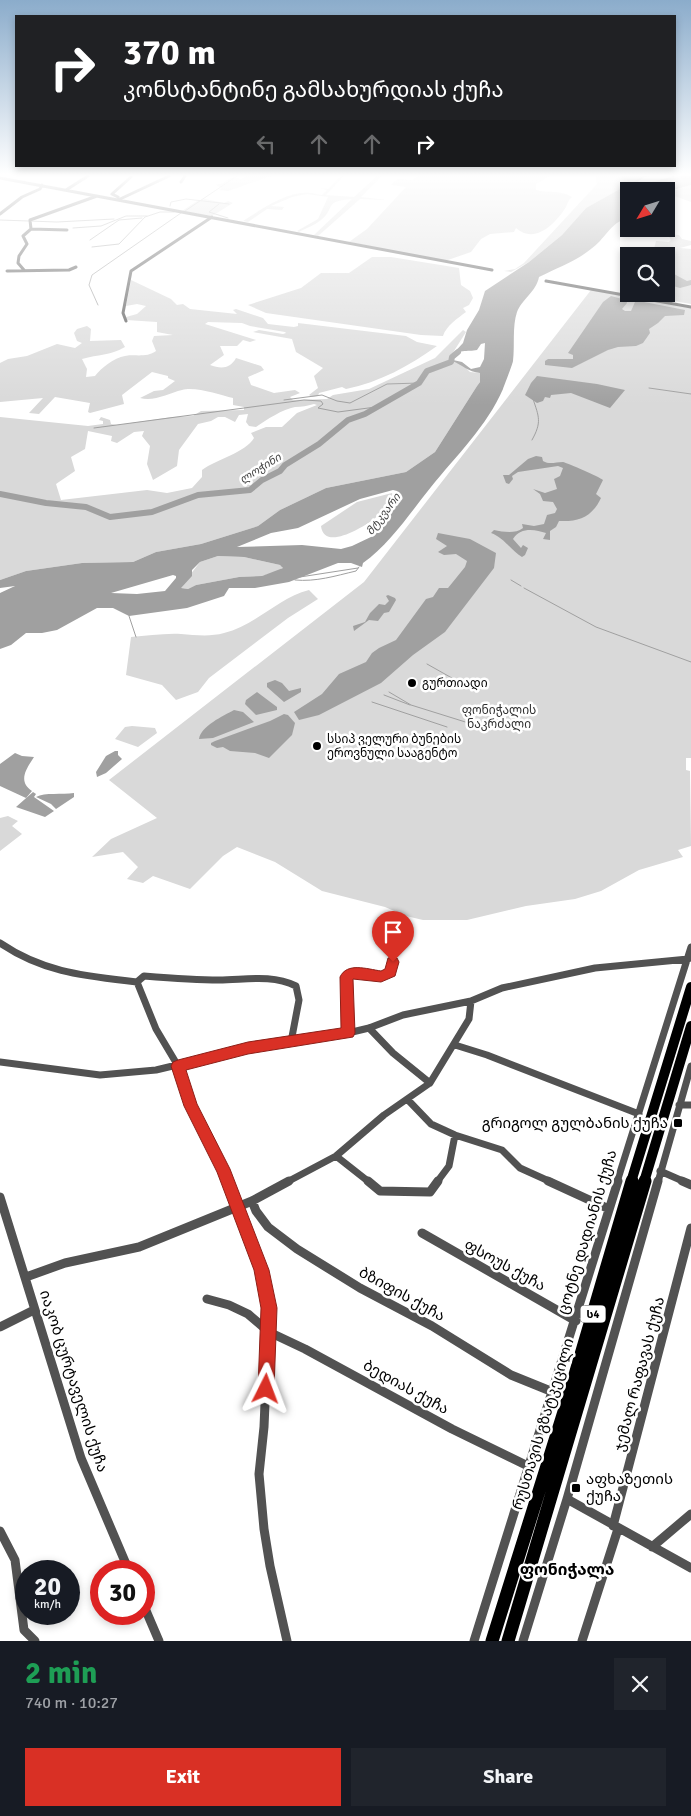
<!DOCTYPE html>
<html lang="en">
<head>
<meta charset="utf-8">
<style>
	:root { --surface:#171b24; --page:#20242c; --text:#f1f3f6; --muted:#9ea1a6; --accent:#d93025 }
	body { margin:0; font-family:Signika,"Noto Sans Georgian",sans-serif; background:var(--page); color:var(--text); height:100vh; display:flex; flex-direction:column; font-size:19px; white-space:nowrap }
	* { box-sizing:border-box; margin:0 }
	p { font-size:16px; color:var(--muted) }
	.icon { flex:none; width:28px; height:28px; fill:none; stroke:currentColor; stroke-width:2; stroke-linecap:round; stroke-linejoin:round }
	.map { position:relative; height:1641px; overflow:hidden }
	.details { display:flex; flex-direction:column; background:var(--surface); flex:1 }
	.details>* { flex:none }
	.top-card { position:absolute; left:15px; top:15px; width:661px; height:152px; border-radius:0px; box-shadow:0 2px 8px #0003; background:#202124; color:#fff; overflow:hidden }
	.needle { width:32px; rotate:232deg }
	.fabs { position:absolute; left:620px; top:182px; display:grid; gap:10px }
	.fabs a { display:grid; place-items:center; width:55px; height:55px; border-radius:0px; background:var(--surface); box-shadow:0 2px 8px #0003; font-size:25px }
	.speed { position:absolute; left:15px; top:1560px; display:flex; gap:10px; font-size:25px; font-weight:700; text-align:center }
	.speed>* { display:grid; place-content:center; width:65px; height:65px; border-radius:50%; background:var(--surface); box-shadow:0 2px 8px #0003; line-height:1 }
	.speed small { font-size:12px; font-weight:400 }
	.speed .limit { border:8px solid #d22; background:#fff; color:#111 }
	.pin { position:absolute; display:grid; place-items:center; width:42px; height:42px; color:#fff; margin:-51px -21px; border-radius:50% 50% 50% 0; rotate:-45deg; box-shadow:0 0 5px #0007 }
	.pin .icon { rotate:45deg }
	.me { position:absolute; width:55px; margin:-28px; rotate:3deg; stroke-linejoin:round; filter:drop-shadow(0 0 4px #0008) }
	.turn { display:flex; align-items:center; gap:18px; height:105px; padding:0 25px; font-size:22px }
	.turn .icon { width:65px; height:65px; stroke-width:2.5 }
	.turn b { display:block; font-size:35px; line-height:42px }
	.lanes { display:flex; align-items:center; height:48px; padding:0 25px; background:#0003; justify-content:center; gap:25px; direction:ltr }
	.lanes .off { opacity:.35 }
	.round { display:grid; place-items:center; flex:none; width:52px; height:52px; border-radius:0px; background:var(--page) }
	.summary { display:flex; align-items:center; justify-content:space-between; height:85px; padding:0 25px }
	h1 { font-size:30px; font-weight:700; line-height:38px; color:#1e9e55 }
	.primary-button { display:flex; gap:10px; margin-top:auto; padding:10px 25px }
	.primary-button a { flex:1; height:58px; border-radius:0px; background:var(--accent); color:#fff; font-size:20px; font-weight:700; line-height:58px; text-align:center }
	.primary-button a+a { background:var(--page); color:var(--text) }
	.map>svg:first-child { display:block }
	.green { fill:#d9d9d9; fill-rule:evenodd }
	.water { fill:#a0a0a0; fill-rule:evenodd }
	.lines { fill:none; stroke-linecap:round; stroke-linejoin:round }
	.stream { stroke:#a0a0a0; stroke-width:1 }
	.river { stroke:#a0a0a0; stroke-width:6 }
	.minor-far2 { stroke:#525252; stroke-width:3 }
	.minor-far1 { stroke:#525252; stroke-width:7 }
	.minor { stroke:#525252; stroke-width:9 }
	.highway-far1 { stroke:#000; stroke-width:10 }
	.highway { stroke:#000; stroke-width:13 }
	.route { fill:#d93025; stroke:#8d1f18 }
	.poi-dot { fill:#000; stroke:#fff; stroke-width:2 }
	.labels { text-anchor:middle; stroke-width:5; stroke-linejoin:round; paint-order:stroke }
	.far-water-label { font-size:11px; font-style:italic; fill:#414141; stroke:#fff }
	.shield { fill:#fff; stroke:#4c4c4c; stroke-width:1 }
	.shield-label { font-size:11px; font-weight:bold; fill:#000 }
	.poi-label { font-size:12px; fill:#000; stroke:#fff; text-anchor:start }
	.park-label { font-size:12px; fill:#303030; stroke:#fff }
	.near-poi-label { font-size:15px; fill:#000; stroke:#fff; text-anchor:end }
	.near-street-label { font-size:15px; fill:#000; stroke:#fff }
	.near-neighbourhood-label { font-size:16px; font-weight:bold; fill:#000; stroke:#fff }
</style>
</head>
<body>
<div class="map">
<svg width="691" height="1641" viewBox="0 0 691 1641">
	<rect width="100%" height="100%" fill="#fff"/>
	<path class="green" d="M246,176h25l-43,15 -9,-1 3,-2 -6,-3 7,-2 9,-6 9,2z
		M341,176h3l-18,19 28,2 23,-21h5l-21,21 26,3 -27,-1 -42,37 -4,-1 38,-36c-29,2 -16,9 -31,21 -6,5 -15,8 -22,12l-2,-1 21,-12 10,-22 -21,-3 -15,3 -21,9 13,1 -2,3 -15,-1 -19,13 -5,-1c19,-12 44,-30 67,-28 4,0 8,2 12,2l5,-5 -7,-2 8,1z
		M418,176h132l-14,8v6c11,3 26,0 36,7 -4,3 -4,6 -6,10 -10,16 -31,38 -50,21l-2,4 -24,2 -9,5 -10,13 -26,9 -96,-19 18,-13 39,-42 -15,-2 6,-6 15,1z
		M595,176h48l-57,32 -24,27 -33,27 -18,10 -7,-1 11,-2 9,-6 73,-79z
		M691,185v17l-25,-9z
		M205,199l19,4 4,-2 5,2 -21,13 -30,-5 15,-10z
		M667,234l12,1 3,4 9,2v4l-11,3 11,1v55l-58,-10h33v-38h-22l3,-4v-3h7l2,-8 13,1 2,-2z
		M372,257h19l68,11 2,17 9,6 3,7 -4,7 -6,3 3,4c-8,6 -20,14 -23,24l-22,-1 -155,-22 -18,-8 53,-17 20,-15h28z
		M131,280l40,19 6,6 6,-1 7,5 47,5 -4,-4 3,-1 27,9 5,6 26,3 4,-1v-3l108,13 11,6 20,4c-28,20 -57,36 -91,43l-4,-2 -23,6 -1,3 -6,1 -3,-2 9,-7 -4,-12 9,-8 -27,-16 -4,-13 -39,-7 6,-2 24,4 3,-1 -1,-1 -35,-6 -8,-3 -34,-1 -3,2 51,16 -6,2 -7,-2 -6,6h-17l4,9 -14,10c11,4 20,4 26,-7l25,8 3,4 -16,7 3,8 23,8 21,-3 5,3 -10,4 3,3 34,-1 6,-4 36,-6 66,-31 28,-28 3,2 -17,27 13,5 8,8 10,1v9l-3,4 -42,66 -29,20 -80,16 -46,22 -22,16 -57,18 -45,8 -23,10 -51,1 -56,8 -26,9v-163l88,9 15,-2v-3l-4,-1 2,-3 9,3 1,4 6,1 55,-8 21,-1 8,-5 43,-1v-3l-11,-2v-7c-13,-3 -38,-12 -51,-8 -13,3 -28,12 -42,8l14,-7 9,-1 12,-9 -7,-3v-2l-16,-4 -30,23 2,9 -34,9 -2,-1 2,-9 -35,-6 -16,17 -10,-1 14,-15 -43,4v-39l8,-4 19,-3 30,-12 18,4 7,-5 -5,-2 -3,-8 3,-4 10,-3 4,3 -1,12 31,-1 4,7c-16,9 -26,7 -43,12l5,10 -1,8 9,-1c6,-8 19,-18 30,-20 10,-2 22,2 31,-5l-4,-10 2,-5 19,-1 -16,-3v-10l-31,-2v-3l11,-3 9,-8 -9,-2 -11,2zM314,404l3,1 -20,8 -15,14h-16l-15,6 3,5c-9,15 -37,21 -52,32v7l-10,11 -25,5 -20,-3 -86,10 -5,-16 19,-13 -4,-14 14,-8 3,-18 24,5 -1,5 6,2 17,-11 10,-1 -2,5 8,10 -3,18 6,16 24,-14 2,-16 19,-26 13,-3 7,-4h7l10,5 4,-7 9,-1 -2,8 3,4 7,1c10,-7 27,-18 39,-20 7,0 12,-1 19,-3z
		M591,290l100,18v450h-5v12l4,1 1,75 -13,4 5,7 -44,13 -38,21 -26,8 -49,7 -59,14h-44l-17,-4 -21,-9 -63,-16 -47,-29 -38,-15 -14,9 -33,33 -37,-13 -10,7 -16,-4 11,-12 -15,-15 -31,5 19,-18 46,-21 -48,-38 255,-198z
		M392,493l1,3c-5,9 -12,17 -20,24 -12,8 -49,31 -52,6l36,-24z
		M218,556l26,1 36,8 3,2 -4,4 -17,5 -23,1 -43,8 -8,4 -8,-1 20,-26z
		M309,590l9,9 -30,19 -79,60 -11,14 -22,8 -14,-15 -36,-10 5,-38c16,-1 34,-4 50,-3 14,1 29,3 43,-1 32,-8 54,-35 85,-43z
		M132,726l23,2 2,5 -19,14 -23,-8 10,-12z
		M8,816l10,5 -6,5 10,8 -22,17v-33z"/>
	<path class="water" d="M643,176h8l-7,1 -9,7h9l30,-8h17v9l-25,7 -37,-1v21l-4,1 4,2v10l-2,-5c-10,-2 -20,14 -27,21 -19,19 -37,24 -61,36 -3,15 -17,22 -22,35 -5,15 -2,33 -4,49 -1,5 -8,22 -10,28 -16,37 -47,67 -72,98 -21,26 -41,57 -68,76l-1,4 -11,-4h-13l-49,19 -34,6h-26l-5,8 -37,12 -58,8 -16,-8h-16l-40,22 -15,3h-16l-15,12 -11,4v-56l15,-7 -15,2v-8l26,-9 56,-8 51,-1 23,-10 45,-8 57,-18 22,-16 46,-22 80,-16 29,-20 42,-66 3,-4v-9c-12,-1 -17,-8 -28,-12l-2,-4 13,-14 4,-13 12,-20 6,-19 44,-29 33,-27 24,-27zM485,343l-1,16 -4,8 -9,2 -9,-7 -9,-2c3,-12 15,-8 24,-10l4,-6zM393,490l4,1 1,2 -25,43 -21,10 -11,3 -39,-4 -65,2 34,-14 27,-5 62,-29zM218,556l26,1 36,8 3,3 -21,8 -23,1 -43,8 -8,4 -7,-1 11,-12v-6l8,-8zM173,575l3,1v2l-11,13 -28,3 -26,-1z
		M674,274l13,7 4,-1v5l-11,3 -14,-4v-9z
		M611,296l15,4 1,3 -5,6 3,2h6l4,-9 4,-1 46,9 -1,5 -19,1 -7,7 -9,6 1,4 -7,10 -7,3 -18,1 -10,3 -36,18 -27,-3v-4l3,-2h25v-4l-5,-2 35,-51z
		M537,376l60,8 28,6 -15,18 -39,-15 -20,2 -1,3 -5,-1 -2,4 -6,2 -12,-8 6,-12z
		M536,456l6,1 1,4c7,4 12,1 20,1 4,1 37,15 40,18l-7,14 5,4c-9,19 -22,24 -42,23l-3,6 -6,4v9l-7,-1 3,-6c-11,-4 -26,-6 -33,6l8,9 2,-3 5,3 -3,7 -3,2c-11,-7 -19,-20 -31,-24l3,-3c10,2 21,4 29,-2l-1,-4 12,2 10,-2 3,-9 8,-2 2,-4 -4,-7 -10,-1 -3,-7 -7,-5 12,4 12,-4 -3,-10 6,-3 3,-8 -5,-2 -40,6 -6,4 1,3 -4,5 -3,-1 -3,-8h6l19,-16z
		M438,533l32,6 26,14 -2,15 -49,64 -32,23 -32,28 -62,32 -20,5 -5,-8 28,-18 17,-20 27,-12 6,-9 7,-5 17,-8 30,-41 7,-2 6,-9h9l17,-21 2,-6 -11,-7 -12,1 -6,-3 9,-6 -11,-7z
		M388,595l7,3 1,2 -7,12 -5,1 -6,8 -9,-1 -15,11 -1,-5 12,-4 5,-9 9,-9 6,1 4,-4 -3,-5z
		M275,680l7,3 7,8 12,-3v4l-17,10 -17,-15v-4z
		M257,692l20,15v3l-21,5 -11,-11 1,-4z
		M234,710l9,2 11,10 -41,16 -14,1c2,-13 24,-23 35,-29z
		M284,714l4,1 7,8 -3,12 -23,23 -14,-5 -25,-2 -7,-4 -6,1 -6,-3v-2l4,-2 55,-20z
		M115,751h3v4l4,4 -16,14 -9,4 -1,-5 10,-16z
		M15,753l7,3 12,1c-7,11 -17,24 -2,34l-6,7 -26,-12v-22z
		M33,792l3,2 -2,3 20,14 -9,6 -29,-10z
		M74,793v4l-18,12 -5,-5 -15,-7c9,-5 26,-2 38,-4z"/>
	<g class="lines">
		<path class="stream" d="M219,204l-10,8 19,6
			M170,206l1,-4 15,-3 43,5
			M185,211l52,-35
			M0,220l57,2 57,-3
			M73,228l28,-2 25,-10h21
			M90,240l29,-20 23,-2
			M92,247l27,-3 26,-27 15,-5h14
			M98,305l-9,-20 3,-10 89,-62
			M649,388l42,6
			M284,400l38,-5 15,6 13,2 37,-19 32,-1
			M94,428l210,-28 17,1 2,3 -5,4 20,4 38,-5
			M532,440c10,-18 7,-23 1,-41
			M300,577l58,-9
			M295,580c21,2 40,-4 61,-9l3,-4
			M511,580l10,6
			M524,588l72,39 95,35
			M129,616l7,21
			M427,664l32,18
			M389,692l22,13 64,20
			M384,695l26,10
			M372,702l75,25"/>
		<path class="river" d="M0,494l46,9 40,4 24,10 42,-5 46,-17 52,-5 12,-10 18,-9 5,-6 34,-21 29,-24 17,-6 54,-31 8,-12 24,-9 1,-5 6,-5"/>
		<path class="minor-far2" d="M0,178l492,92
			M181,182l4,-6
			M66,190l22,-14
			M118,197l-6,-3 19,-17
			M118,200l51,-24
			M0,214l22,-17 18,-8 2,-4
			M31,229l36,1
			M24,270l-6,-7 1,-7 8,-12 -4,-8 8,-7 -1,-9 67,-24
			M7,271l62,-1 7,-3
			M546,281l145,26
			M126,321l-3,-8 8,-42 81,-54"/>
		<path class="minor-far1" d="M0,943c44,30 86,33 137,39
			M137,982l19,47 22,37 9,30 41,86
			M137,982l7,-6c25,2 50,4 75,4 26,0 52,-6 77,6l3,14 -8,42
			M369,1028l24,25 37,30
			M348,1033l-2,-56 4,-4 31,3 9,-3 3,-11
			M455,1045l32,10 152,59
			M0,1062l100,13 56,-5 92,-22 100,-15 21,-5 34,-13 68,-14 31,-13 93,-20 93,-9
			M408,1100l23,24 24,11 47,15 18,18 31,14
			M679,1105h12
			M336,1156l33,26
			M660,1171l25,11
			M287,1182l49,-26 48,-41 46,-32 39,-64 2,-18
			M437,1182l12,-16 6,-31
			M617,1182l74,-235
			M658,1182l33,-116"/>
		<path class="minor" d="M228,1181l34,89 7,38 -5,119 -5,47 5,55 6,37 17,75
			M368,1181l12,10 50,1 8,-11
			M548,1181l61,28
			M682,1181l9,4
			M0,1197l81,261 48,113
			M252,1201l4,10 12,16 29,22 63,39 72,38 79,49 42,17
			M422,1233l154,88
			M26,1277l39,-14 74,-16 113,-46 37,-20
			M207,1299l22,6 19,9 21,18 36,17 147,80 78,38
			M0,1327l34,-17
			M567,1499l124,69
			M613,1526l78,-298
			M0,1531l15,29 9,70 11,11
			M652,1547l39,-33
			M144,1606l15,35
			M474,1641l144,-460
			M523,1641l44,-142 91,-318
			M582,1641l36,-112"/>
		<path class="highway-far1" d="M631,1182l60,-195
			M644,1182l47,-156"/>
		<path class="highway" d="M492,1641l75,-239 65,-221
			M508,1641l137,-460"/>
	</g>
	<linearGradient id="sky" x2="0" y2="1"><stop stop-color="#8baccb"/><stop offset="0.43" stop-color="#fff"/><stop offset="1" stop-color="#fff" stop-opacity="0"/></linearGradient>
	<rect width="691" height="405" fill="url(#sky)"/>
	<path class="route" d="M393,957l4,1 2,4 -4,14 -14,6 -28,-3 2,54 -2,4 -105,17 -62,16 11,34 33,65 39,101 8,38 -3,81 -2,6 -6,2 -6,-2 -2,-6 3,-81 -7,-38 -37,-98 -33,-66 -13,-40 2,-4 5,-2 70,-18 93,-14 -1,-51c7,-15 27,-8 41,-6l4,-2 3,-11z"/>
	<g class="poi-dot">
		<circle cx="412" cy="683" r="5"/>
		<circle cx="317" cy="746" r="5"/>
		<rect x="673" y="1118" width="10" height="10" rx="2.5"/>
		<rect x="571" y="1483" width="10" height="10" rx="2.5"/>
	</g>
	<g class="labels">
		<g class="far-water-label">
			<text transform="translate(260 468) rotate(-32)" y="4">ლოჭინი</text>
			<text transform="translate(383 514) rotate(-53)" y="4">მტკვარი</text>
		</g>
		<rect class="shield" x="580.5" y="1305.5" width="25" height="17" rx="4"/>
		<g class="shield-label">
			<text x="593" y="1318">ს4</text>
		</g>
		<g class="poi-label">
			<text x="422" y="687">გურთიადი</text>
			<text x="327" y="743">სსიპ ველური ბუნების<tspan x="327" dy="14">ეროვნული სააგენტო</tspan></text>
		</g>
		<g class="park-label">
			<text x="499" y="714">ფონიჭალის<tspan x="499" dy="14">ნაკრძალი</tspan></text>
		</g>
		<g class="near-poi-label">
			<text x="668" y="1128">გრიგოლ გულბანის ქუჩა</text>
			<text x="586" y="1484" text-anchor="start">აფხაზეთის<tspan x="586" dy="17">ქუჩა</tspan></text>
		</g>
		<g class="near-street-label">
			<text transform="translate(587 1232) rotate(-73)" y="5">ცოტნე დადიანის ქუჩა</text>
			<text transform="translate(505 1265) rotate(29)" y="5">ფსოუს ქუჩა</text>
			<text transform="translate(402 1294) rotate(29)" y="5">ბზიფის ქუჩა</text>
			<text transform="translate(639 1374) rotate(-75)" y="5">ჯემალ რაფავას ქუჩა</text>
			<text transform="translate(74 1381) rotate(72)" y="5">იაკობ ცურტაველის ქუჩა</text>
			<text transform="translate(406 1387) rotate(29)" y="5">ბედიას ქუჩა</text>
			<text transform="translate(543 1424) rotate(-73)" y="5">რუსთავის გზატკეცილი</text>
		</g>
		<g class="near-neighbourhood-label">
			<text x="567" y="1575">ფონიჭალა</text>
		</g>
	</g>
</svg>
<div class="fabs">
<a><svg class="needle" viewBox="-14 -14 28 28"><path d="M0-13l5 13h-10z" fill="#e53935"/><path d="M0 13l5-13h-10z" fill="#9ea1a6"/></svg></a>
<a><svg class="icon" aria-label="search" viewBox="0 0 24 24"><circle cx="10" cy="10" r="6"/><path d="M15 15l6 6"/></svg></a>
</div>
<div class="speed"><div>20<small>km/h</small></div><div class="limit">30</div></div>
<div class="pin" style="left:393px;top:962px;background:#d93025"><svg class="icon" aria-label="arrive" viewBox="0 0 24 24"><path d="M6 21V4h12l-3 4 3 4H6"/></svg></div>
<svg class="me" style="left:266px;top:1389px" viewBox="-20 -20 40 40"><path d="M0-17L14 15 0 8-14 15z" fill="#d93025" stroke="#fff" stroke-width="4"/></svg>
<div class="top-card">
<div class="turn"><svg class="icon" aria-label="right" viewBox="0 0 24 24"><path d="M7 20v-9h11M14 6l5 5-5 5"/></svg><div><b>370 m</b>კონსტანტინე გამსახურდიას ქუჩა</div></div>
<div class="lanes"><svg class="icon off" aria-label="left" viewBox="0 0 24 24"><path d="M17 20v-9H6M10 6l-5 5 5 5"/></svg><svg class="icon off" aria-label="ahead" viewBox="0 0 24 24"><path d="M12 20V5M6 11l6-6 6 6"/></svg><svg class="icon off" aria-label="ahead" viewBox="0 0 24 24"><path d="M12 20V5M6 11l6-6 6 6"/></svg><svg class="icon" aria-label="right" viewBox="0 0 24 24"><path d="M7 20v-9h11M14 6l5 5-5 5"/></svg></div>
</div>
</div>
<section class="details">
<div class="summary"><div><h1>2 min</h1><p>740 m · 10:27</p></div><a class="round"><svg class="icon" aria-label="close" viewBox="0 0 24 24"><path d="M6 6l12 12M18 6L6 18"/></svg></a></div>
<div class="primary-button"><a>Exit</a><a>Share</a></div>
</section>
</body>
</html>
